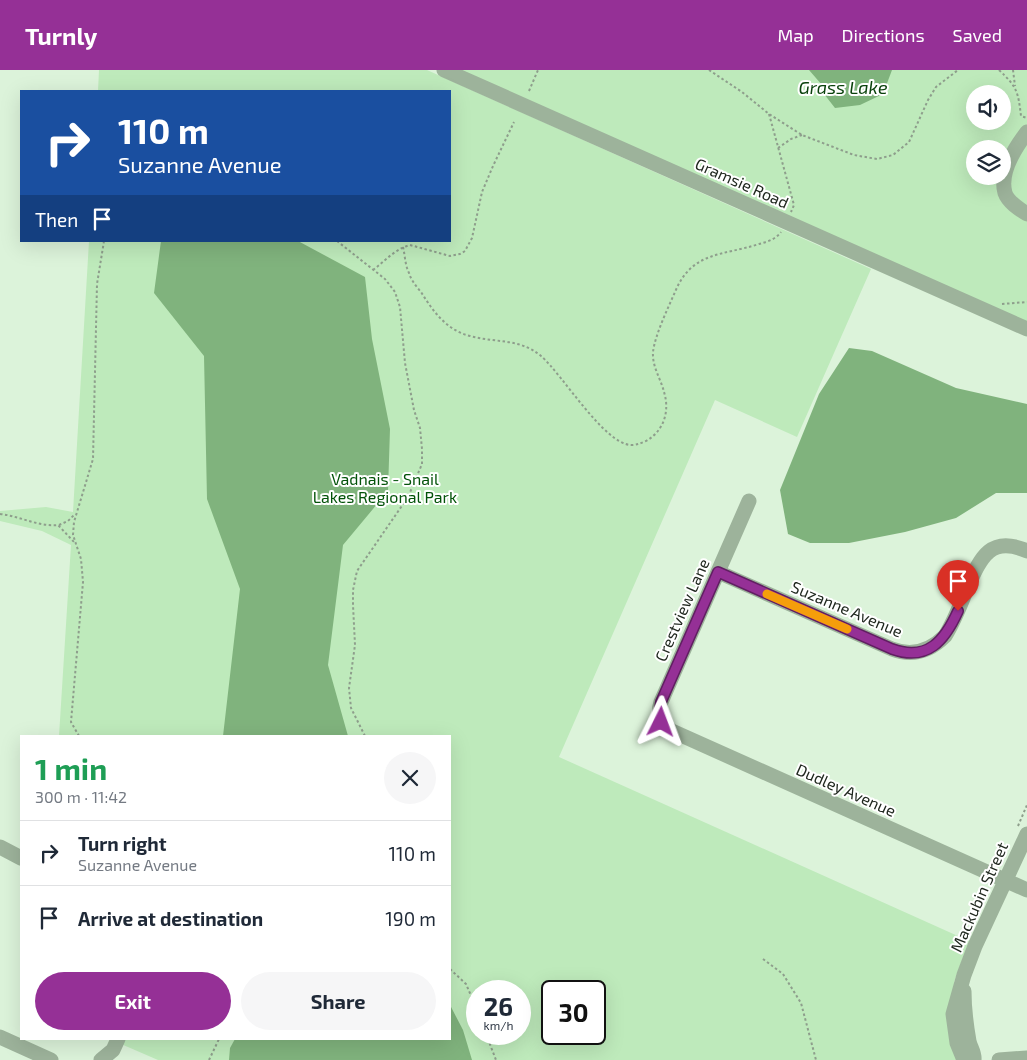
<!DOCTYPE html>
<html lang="en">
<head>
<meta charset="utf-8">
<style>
	:root { --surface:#fff; --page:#f6f6f7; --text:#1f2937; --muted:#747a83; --line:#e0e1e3; --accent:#953096 }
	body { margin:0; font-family:"Exo 2",sans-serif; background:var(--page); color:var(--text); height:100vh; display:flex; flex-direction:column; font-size:19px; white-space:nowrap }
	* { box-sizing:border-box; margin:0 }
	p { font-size:16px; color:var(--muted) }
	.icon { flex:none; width:28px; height:28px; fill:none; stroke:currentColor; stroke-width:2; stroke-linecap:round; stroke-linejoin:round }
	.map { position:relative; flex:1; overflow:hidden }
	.details { position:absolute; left:20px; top:665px; width:431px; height:305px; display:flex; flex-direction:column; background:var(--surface); border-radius:0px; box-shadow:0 5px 20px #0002 }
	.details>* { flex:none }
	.guide { position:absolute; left:20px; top:20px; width:431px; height:152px; border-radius:0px; box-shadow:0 5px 20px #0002; background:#1a4fa0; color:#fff; overflow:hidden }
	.controls { position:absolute; left:966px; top:15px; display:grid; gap:10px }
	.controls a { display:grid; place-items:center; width:45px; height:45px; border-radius:50%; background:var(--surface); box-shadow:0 5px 20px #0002; font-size:25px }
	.speed { position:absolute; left:466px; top:910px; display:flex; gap:10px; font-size:25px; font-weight:700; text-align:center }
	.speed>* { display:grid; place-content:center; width:65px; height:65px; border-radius:50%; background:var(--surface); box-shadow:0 5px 20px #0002; line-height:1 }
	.speed small { font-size:12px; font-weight:400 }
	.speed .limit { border:2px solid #111; border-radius:8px; background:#fff; color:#111 }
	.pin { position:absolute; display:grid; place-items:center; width:42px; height:42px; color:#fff; margin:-51px -21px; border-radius:50% 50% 50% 0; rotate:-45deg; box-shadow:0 0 5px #0007 }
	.pin .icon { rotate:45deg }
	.me { position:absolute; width:55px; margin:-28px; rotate:3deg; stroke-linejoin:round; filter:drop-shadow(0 0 4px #0008) }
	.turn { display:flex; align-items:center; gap:18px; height:105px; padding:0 15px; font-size:22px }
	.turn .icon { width:65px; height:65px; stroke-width:2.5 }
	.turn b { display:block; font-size:35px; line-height:42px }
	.then { display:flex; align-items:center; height:48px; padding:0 15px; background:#0003; gap:10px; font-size:19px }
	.round { display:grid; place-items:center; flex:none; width:52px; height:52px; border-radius:26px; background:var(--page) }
	.summary { display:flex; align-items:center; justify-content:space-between; height:85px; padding:0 15px }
	h1 { font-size:30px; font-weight:700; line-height:38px; color:#1e9e55 }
	.action { display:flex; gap:10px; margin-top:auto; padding:10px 15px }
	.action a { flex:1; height:58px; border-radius:30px; background:var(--accent); color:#fff; font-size:20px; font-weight:700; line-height:58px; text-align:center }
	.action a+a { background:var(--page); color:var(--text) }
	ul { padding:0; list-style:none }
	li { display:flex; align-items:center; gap:15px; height:65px; padding:0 15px; border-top:1px solid var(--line) }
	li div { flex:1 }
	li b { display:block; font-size:19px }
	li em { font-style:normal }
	header { display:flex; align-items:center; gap:30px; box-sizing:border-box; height:70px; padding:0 25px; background:var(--accent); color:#fff }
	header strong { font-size:24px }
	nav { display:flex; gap:28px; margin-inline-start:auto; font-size:18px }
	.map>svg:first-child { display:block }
	.green { fill:#beeabb; fill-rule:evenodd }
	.water { fill:#80b37d }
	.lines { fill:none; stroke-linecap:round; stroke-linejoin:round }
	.path { stroke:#8e9e8c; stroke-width:2; stroke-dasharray:2.5 2.5; stroke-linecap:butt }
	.minor { stroke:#9db39b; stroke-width:15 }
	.route-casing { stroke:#611f62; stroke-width:12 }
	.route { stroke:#953096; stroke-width:9 }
	.slow { stroke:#f59e0b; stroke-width:9 }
	.labels { text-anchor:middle; stroke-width:4; stroke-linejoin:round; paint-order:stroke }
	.street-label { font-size:16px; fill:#20281f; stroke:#fff }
	.park-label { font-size:16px; fill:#035309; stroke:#fff }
	.water-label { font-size:18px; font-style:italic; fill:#0a420c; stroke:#fff }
</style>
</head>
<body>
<header>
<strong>Turnly</strong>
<nav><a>Map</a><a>Directions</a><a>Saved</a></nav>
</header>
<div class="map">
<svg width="1027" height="990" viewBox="0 0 1027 990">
	<rect width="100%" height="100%" fill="#dcf3da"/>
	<path class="green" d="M99,0h328l444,199 -74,168 -82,-37 -156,357 410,184 -15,41 5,78h-801l-37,-16 2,-5h327v-303h-391l12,-191 -29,-14 -42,-10v-10l46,-4 27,5 16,-271h361v-150h-352zM478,921h42v43h-42zM552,921h43v43h-43z
		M460,0h567v252zM975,24h27v27h-27zM975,79h27v27h-27z"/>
	<path class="water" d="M809,0h83l-9,24 -23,11 -25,3 -11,-14 -2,-9z
		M161,171h137l67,36 7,62 18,90 -2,62 -45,54 -15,120 20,71h-125l17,-147 -33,-90 -3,-143 -50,-63z
		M849,278l23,3 84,37 71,16v89h-31l-40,25 -51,14 -56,11h-39l-22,-9 -8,-44 39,-96z
		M450,935l13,25 9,30h-243l1,-12 5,-9h215z"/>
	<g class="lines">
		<path class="path" d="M709,0l33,22 27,22 33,21 52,20 23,4 16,-4 16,-13 19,-42 8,-13 22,-17
			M999,0c18,17 19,21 22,46l6,2
			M1013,0l2,16
			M529,21l9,-21
			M769,44l25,91 -3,7
			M778,78l13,-9 11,-4
			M337,171l48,38 10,13 5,15 5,56 9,47 6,18 2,21v15l-14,33 -51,74 -4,19v15l2,40 -6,43 2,20 14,28
			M403,177c2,8 2,18 6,26 2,7 7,13 12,19 12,19 25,38 49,44 25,7 50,2 71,20 22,19 63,88 90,89 6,0 10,-2 15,-4 18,-10 24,-30 18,-49 -3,-13 -12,-25 -11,-40 2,-17 15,-44 22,-60 17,-41 47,-36 84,-48 8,-2 17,-5 22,-12
			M373,200c12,-9 22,-21 37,-25l40,11 10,-2 5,-3 7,-13 10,-46 11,-26 21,-44
			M1002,234l25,-2
			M0,444c20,2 38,13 58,11l16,17
			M59,455l9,-4 7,-7
			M79,666l-8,-14 12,-140 -2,-23 -8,-24 1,-13 19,-63 4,-175 7,-43
			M1018,756l9,-21
			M763,889l20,15 18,29 15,57
			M450,899l16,15 12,28
			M486,964l10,26
			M209,990l10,-21"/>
		<path class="minor" d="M444,0l583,259
			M1027,62c-12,16 -28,40 -22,61 3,9 14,16 22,21
			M749,431l-88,201c-4,13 0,22 11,29l355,159
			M718,502l174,77c21,8 38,2 53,-13 10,-16 16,-33 23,-50 13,-29 23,-51 59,-35
			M0,777l21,11
			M964,921c0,17 2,33 5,50 1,6 6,12 5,19
			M0,967l51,23
			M101,990l12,-10 5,-11
			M964,990l-7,-17 -4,-29 11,-39 11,-29 52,-112
			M999,990l28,-2"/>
	</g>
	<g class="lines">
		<g class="route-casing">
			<path id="route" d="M661,652l-2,-8 2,-12 57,-130 174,77c36,13 53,-9 66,-38"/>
		</g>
		<use href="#route" class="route"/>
		<path class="slow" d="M767,524l80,35"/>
	</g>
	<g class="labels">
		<g class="street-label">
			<text transform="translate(742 113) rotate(24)" y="6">Gramsie Road</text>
			<text transform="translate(847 539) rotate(23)" y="6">Suzanne Avenue</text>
			<text transform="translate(682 540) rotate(-66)" y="6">Crestview Lane</text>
			<text transform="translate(846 720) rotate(24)" y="6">Dudley Avenue</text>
			<text transform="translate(979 827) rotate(-66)" y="6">Mackubin Street</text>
		</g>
		<g class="park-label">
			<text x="385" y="415">Vadnais - Snail<tspan x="385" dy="18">Lakes Regional Park</tspan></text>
		</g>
		<g class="water-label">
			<text x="843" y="24">Grass Lake</text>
		</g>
	</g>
</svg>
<div class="controls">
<a><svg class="icon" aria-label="sound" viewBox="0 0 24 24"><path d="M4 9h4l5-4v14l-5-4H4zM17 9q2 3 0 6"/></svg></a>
<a><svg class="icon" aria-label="layers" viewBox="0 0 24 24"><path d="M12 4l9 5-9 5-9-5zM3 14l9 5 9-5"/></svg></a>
</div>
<div class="speed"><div>26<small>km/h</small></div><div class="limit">30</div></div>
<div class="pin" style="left:958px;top:541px;background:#d93025"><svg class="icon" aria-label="arrive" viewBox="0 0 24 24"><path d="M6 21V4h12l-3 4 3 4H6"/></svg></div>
<svg class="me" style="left:661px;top:652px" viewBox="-20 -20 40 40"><path d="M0-17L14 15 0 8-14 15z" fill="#953096" stroke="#fff" stroke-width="4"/></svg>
<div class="guide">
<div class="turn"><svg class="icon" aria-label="right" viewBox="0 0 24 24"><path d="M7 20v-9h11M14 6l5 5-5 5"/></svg><div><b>110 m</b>Suzanne Avenue</div></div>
<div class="then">Then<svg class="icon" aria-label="arrive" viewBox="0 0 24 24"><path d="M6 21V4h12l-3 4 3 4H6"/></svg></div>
</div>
<section class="details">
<div class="summary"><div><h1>1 min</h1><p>300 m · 11:42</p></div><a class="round"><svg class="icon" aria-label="close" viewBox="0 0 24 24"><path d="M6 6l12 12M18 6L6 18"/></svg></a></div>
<ul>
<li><svg class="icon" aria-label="right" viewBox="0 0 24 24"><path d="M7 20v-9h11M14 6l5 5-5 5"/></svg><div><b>Turn right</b><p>Suzanne Avenue</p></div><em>110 m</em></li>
<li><svg class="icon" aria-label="arrive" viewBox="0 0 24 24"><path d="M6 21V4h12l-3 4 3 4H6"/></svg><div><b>Arrive at destination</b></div><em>190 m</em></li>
</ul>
<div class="action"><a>Exit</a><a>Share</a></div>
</section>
</div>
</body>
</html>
